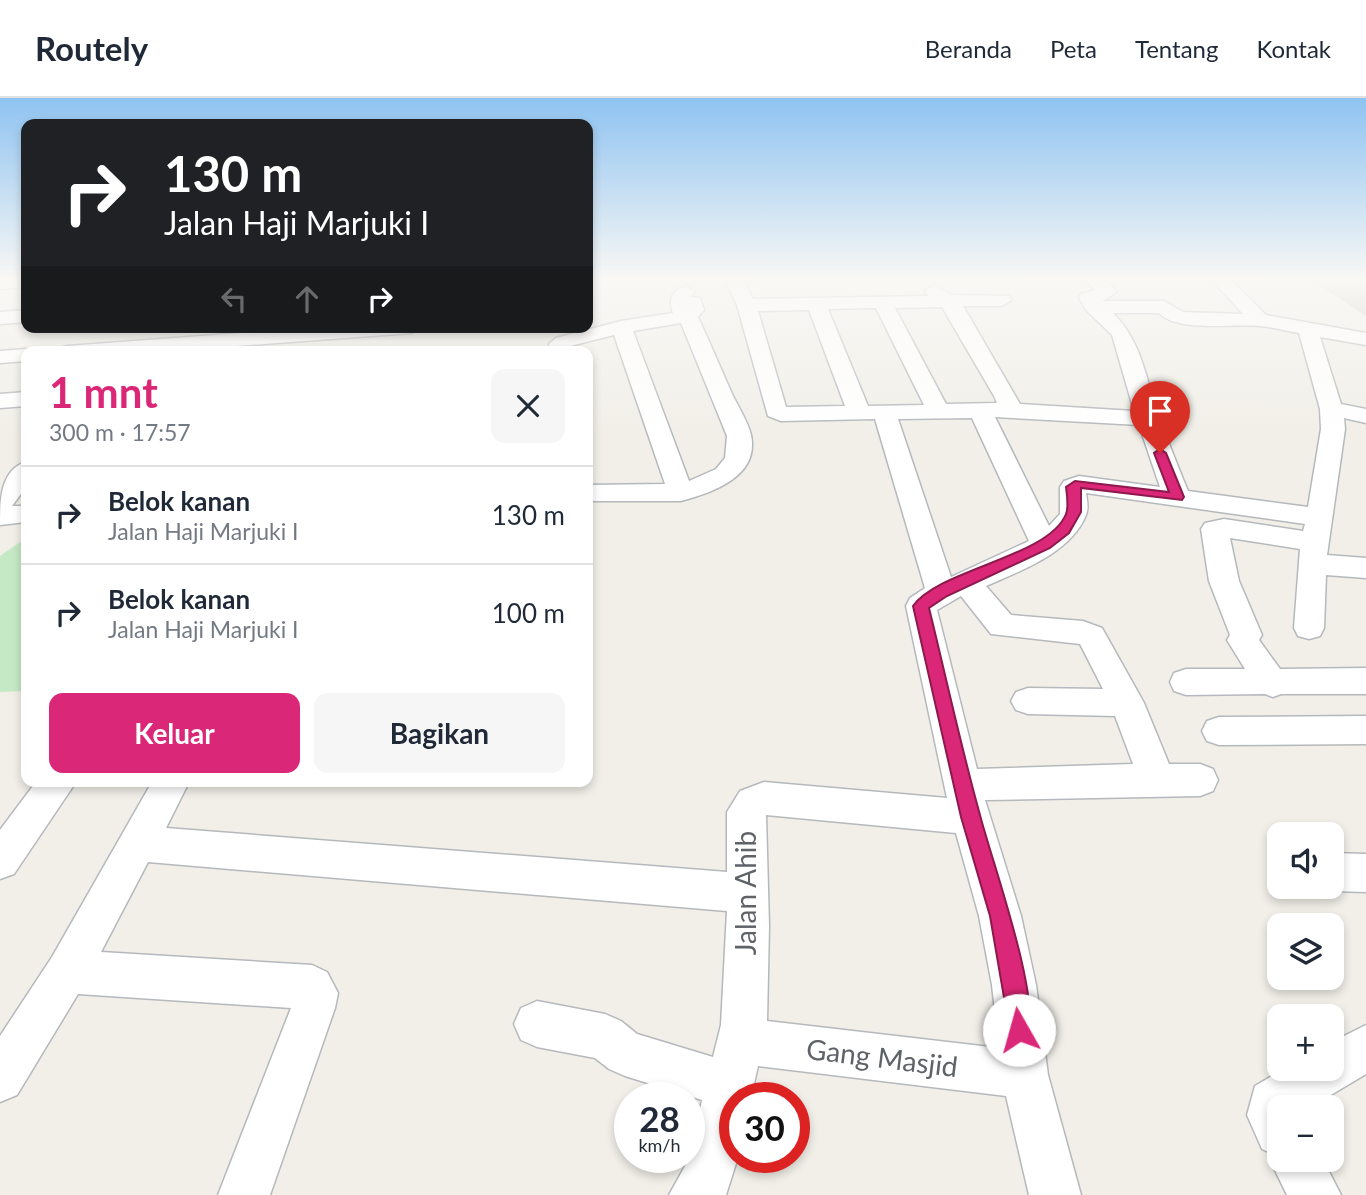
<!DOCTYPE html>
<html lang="id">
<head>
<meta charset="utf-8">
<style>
	:root { --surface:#fff; --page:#f6f6f7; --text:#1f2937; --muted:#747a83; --line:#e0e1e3; --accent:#db2777 }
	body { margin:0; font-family:Lato,sans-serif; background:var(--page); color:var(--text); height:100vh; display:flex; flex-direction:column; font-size:26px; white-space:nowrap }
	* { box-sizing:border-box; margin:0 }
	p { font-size:23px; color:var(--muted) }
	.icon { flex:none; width:38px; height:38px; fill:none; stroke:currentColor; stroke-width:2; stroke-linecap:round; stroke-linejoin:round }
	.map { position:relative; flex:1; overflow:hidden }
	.sheet { position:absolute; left:21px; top:248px; width:572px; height:441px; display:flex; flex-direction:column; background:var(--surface); border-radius:14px; box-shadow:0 4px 10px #0003 }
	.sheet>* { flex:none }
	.banner { position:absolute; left:21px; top:21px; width:572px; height:214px; border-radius:14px; box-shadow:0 4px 10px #0003; background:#202124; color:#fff; overflow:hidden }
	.tools { position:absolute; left:1267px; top:724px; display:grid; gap:14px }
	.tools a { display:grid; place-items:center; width:77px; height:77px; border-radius:14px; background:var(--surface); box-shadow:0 4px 10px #0003; font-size:35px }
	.speed { position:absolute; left:614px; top:984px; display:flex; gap:14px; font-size:35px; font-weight:700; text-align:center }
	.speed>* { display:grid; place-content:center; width:91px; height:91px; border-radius:50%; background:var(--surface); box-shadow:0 4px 10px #0003; line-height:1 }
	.speed small { font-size:18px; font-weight:400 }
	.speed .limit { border:10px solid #d22; background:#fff; color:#111 }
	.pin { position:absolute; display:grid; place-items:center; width:60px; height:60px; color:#fff; margin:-72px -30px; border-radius:50% 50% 50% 0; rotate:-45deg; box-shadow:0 0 7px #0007 }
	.pin .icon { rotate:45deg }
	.me { position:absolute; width:77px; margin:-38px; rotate:353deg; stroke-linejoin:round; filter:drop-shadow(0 0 5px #0008) }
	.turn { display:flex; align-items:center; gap:24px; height:147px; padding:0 28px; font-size:32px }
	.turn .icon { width:91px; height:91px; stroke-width:2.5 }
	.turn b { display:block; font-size:49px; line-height:60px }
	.lanes { display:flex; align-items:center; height:66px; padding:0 28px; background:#0003; justify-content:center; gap:35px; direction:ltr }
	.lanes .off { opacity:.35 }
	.round { display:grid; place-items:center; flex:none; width:74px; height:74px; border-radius:14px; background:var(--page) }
	.head { display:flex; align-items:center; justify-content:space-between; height:119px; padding:0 28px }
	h1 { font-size:42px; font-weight:700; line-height:52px; color:var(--accent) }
	.action { display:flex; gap:14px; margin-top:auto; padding:14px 28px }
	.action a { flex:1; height:80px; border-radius:14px; background:var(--accent); color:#fff; font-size:28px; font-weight:700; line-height:80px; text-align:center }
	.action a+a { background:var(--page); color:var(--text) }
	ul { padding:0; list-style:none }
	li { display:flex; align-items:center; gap:21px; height:98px; padding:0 28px; border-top:2px solid var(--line) }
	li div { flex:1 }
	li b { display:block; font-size:26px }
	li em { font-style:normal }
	header { display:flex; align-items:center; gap:42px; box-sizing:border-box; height:98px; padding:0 35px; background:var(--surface); border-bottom:2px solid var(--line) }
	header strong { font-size:33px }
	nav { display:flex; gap:38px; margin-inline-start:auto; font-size:24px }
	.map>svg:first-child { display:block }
	.green { fill:#c5e8c5 }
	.building { fill:#cccac5 }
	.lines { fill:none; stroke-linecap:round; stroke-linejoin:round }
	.minor-casing { stroke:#b5b8bc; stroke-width:3 }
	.minor { fill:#fff; fill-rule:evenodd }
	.route { fill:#db2777; stroke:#8e194d; stroke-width:2 }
	.labels { text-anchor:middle; stroke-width:7; stroke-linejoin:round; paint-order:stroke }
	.near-street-label { font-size:28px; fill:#5f6368; stroke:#fff }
</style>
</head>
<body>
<header>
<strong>Routely</strong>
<nav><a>Beranda</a><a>Peta</a><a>Tentang</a><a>Kontak</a></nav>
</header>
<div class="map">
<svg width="1366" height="1097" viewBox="0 0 1366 1097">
	<rect width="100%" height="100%" fill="#f1efe8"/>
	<path class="green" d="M26,440v153l-26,1v-136z"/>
	<path class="building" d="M1313,182h53v36l-49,-32z"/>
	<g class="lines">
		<g class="minor-casing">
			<path id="minor" d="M0,182h26v7l-26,2z
				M725,182h18l10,19 175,-3 -3,-5 9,-6 17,10 58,1 3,4 -10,6h-39l57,98 114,7 -22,-76 -25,-24 -8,-13 2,-4 14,-4 -9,-10h20l11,12 -15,9h62l19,11 60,2 -30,-33 18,-1 35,35 100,18v12l-46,-8 21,67 25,5v14l-22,-5 1,11 -18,126 39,3v20l-40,-3 -2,53 -4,8 -11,3 -11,-3 -4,-8 6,-79 -70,-11 9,43 23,54 -3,5 21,29 86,-1v26h-85l-8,3 -8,-3 -79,1 -12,-4 -4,-9 4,-9 12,-4h59l-18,-29 3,-5 -21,-54 -8,-52 4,-6 19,-4 79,12 2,-7 -219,-31c1,7 3,15 0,22 -15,38 -66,56 -100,71l25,29 72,6 19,7 42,75 25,61h31l13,5 5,11 -5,11 -13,5 -215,4 36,116 15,69 12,90 33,120h-52l-23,-99 -248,-30 -7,31h-16v60h3l-12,38h-57l21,-38 12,-57 -77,-24 -16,-7 -14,-11 -58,-11 -16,-7 -7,-16 7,-16 16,-7 68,13 16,7 16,13 76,23 8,-32 6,-114 -579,-49 -47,90 211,13 15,7 11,21 -3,15 -65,187h-52l73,-187 -213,-14 -61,101 -17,7v-66l52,-79 100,-175h37l-23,46 561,44v-60l13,-21 24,-9 183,16 -41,-192 4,-8 15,-10 -50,-169 -94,2 -13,-5 -31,-111zM942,209l52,89 3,7 -51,1 -51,-96zM876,210l48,97 -56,1 -40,-97zM809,212l36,96 -59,1 -28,-96zM1113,215h46c20,20 74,10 101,13 13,1 26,5 39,7l21,76 1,20 -13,78 -120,-16c-10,-24 -19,-47 -28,-71 -15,-41 -16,-75 -47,-107zM995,319l144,8 21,62 -81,-11 -15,5 -4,6v27l-11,12zM972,320l57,123 -78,36 -53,-158zM961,498l30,38 89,10 23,45 -75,-1 -12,4 -5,9 5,9 12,4 87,2 18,48 -156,5 -40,-159zM766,717l190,18 23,83 13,69 7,63 -232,-27 2,-95z
				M686,188l9,6 -5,5 10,1 4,12 -6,7c12,26 23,52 35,79 6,12 15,26 18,39 9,42 -40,58 -70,66h-93v-16l77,-1 -51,-149 -44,11v6h-20l-1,-8 7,-6 65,-17 52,-8c-5,-14 -1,-23 13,-27zM681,225l46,113 -2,22 -9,11 -27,12 -56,-150z
				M26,212v12l-26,2v-12z
				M325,229h97l-10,6 -256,19h-99l3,-4 7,-2z
				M26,251l8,3h-8v9l-26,2v-12z
				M26,294v14l-26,2v-14z
				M26,364v25l-14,19h14v16l-26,3c0,-24 0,-55 26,-63z
				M1366,618v28l-147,1 -12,-4 -5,-10 5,-10 12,-4z
				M36,684h40l-62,92 -14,5v-49z
				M1332,755l34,1v38l-34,-1 -9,-4h9z
				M1366,927v49l-57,34h-30v52h44l18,35h-54l-17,-35 3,-6 -11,-5 -15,-34 8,-29 29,-17h48v-27z"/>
		</g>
		<use href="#minor" class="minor"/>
	</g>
	<linearGradient id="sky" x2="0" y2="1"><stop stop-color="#8fc3f1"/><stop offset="0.54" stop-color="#f9f8f5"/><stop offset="1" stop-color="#f9f8f5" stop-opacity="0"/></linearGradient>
	<rect width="1366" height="336" fill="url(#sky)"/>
	<path class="route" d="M1160,351l6,4 18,44 -2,3 -101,-12v24l-12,21 -19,15 -103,48 -18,12c17,69 32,139 51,207 11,44 63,187 47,223l-8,3 -8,-3 -21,-122 -29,-99 -48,-211c26,-37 136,-49 153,-92 3,-7 1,-19 0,-27l9,-6 94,11 -15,-39z"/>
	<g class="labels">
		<g class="near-street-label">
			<text transform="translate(746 795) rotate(-90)" y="10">Jalan Ahib</text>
			<text transform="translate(882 960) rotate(7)" y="10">Gang Masjid</text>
		</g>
	</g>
</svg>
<div class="tools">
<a><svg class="icon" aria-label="sound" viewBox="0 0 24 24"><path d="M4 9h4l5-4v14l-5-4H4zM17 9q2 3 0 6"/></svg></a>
<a><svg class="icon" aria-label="layers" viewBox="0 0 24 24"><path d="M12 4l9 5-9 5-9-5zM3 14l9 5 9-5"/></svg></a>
<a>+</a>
<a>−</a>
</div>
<div class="speed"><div>28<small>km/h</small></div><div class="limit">30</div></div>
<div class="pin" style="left:1160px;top:355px;background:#d93025"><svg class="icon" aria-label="arrive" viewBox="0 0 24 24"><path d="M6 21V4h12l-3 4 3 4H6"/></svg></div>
<svg class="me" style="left:1019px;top:932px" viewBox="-20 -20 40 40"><circle r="19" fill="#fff"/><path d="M0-13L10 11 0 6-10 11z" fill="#db2777"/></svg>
<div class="banner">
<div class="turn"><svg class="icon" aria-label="right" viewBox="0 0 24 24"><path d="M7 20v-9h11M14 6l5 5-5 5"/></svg><div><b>130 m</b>Jalan Haji Marjuki I</div></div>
<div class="lanes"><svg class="icon off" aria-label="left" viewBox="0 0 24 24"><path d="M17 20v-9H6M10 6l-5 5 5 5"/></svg><svg class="icon off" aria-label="ahead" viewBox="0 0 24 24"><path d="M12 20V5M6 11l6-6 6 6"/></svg><svg class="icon" aria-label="right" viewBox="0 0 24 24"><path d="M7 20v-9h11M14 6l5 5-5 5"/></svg></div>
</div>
<section class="sheet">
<div class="head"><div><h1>1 mnt</h1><p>300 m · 17:57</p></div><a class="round"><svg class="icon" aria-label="close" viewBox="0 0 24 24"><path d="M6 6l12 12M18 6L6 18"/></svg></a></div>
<ul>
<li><svg class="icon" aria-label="right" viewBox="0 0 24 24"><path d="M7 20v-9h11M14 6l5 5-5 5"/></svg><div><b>Belok kanan</b><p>Jalan Haji Marjuki I</p></div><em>130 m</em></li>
<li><svg class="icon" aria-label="right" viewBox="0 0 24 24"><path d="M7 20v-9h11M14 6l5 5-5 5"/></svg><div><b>Belok kanan</b><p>Jalan Haji Marjuki I</p></div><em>100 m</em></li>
</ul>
<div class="action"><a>Keluar</a><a>Bagikan</a></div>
</section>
</div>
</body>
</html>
